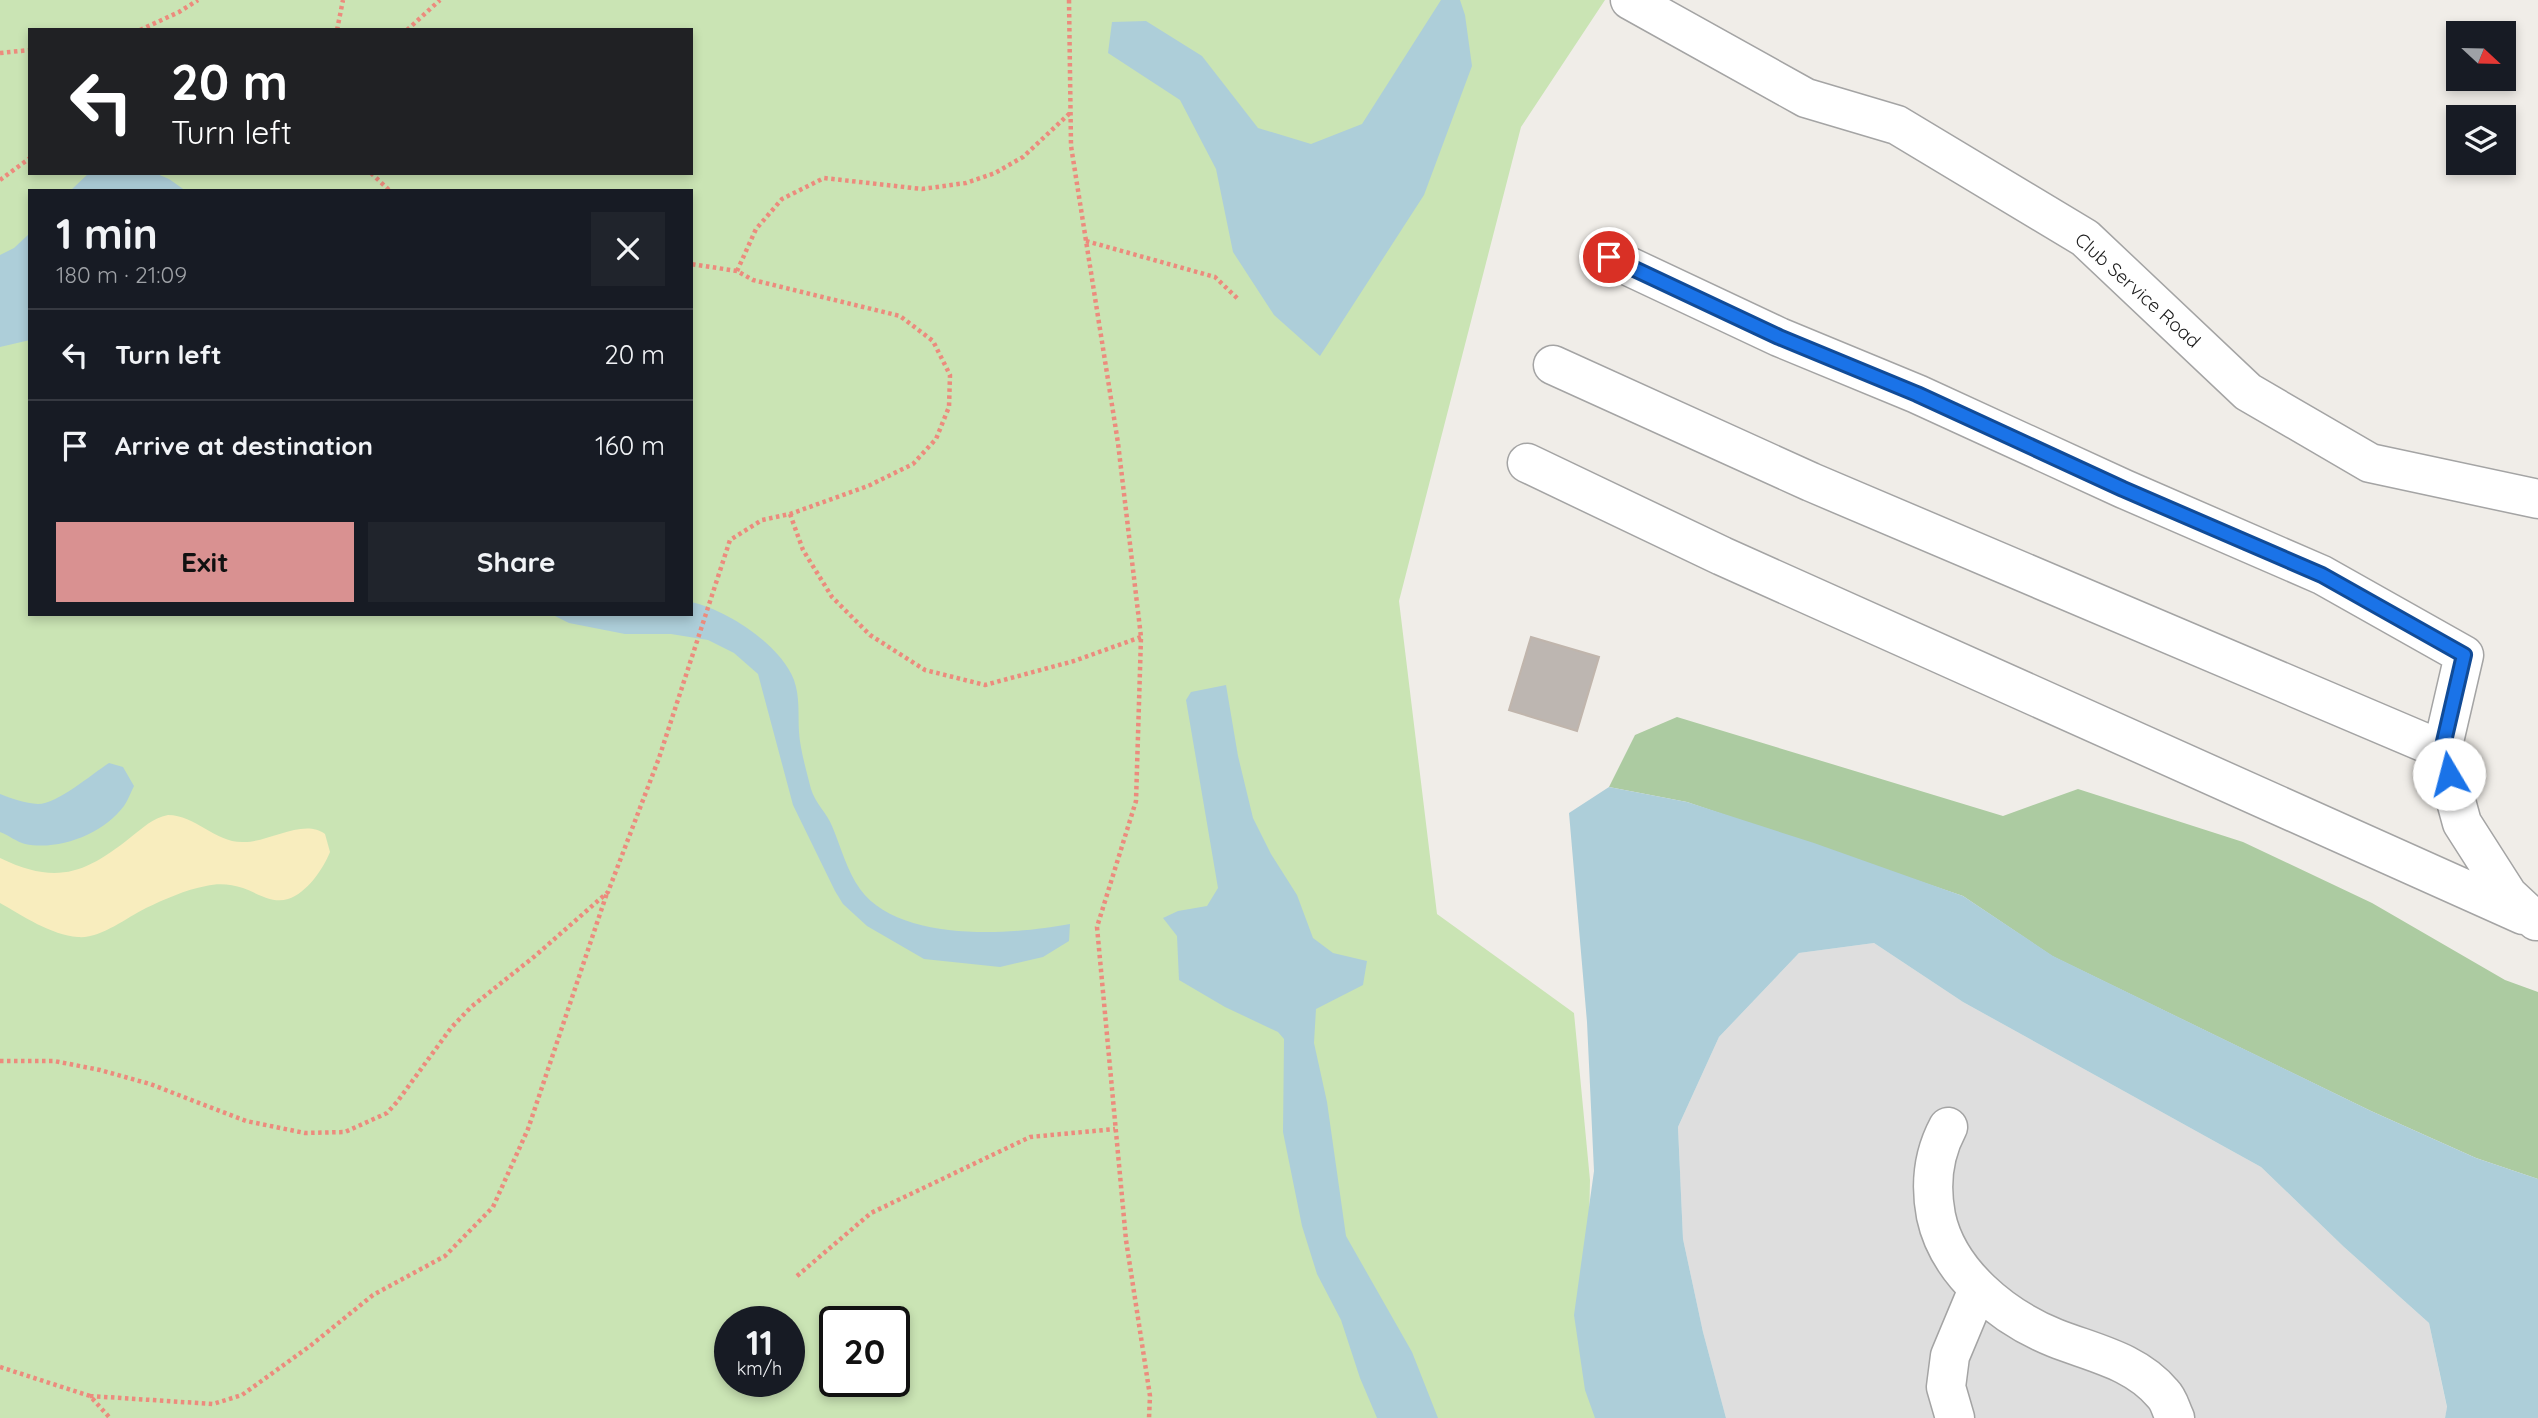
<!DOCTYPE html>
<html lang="en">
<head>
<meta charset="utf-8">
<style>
	:root { --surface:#171b24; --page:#20242c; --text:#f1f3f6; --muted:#9ea1a6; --line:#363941; --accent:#d99191 }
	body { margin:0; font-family:Quicksand,sans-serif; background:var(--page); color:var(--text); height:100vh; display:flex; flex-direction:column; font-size:26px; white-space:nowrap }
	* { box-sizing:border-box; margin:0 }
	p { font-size:23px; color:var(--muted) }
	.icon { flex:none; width:38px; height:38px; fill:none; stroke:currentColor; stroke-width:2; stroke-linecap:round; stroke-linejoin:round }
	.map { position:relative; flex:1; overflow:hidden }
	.side { position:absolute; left:28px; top:189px; width:665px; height:427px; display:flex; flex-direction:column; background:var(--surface); border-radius:0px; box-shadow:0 4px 10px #0003 }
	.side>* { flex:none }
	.hud { position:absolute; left:28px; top:28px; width:665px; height:147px; border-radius:0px; box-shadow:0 4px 10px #0003; background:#202124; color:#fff; overflow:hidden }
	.needle { width:46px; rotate:112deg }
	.buttons { position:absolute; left:2446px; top:21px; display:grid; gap:14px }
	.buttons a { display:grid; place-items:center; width:70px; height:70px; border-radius:0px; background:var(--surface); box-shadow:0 4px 10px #0003; font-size:35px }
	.speed { position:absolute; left:714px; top:1306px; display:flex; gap:14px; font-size:35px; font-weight:700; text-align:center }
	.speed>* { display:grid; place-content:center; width:91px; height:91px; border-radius:50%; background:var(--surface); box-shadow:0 4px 10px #0003; line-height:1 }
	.speed small { font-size:18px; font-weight:400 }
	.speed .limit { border:4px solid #111; border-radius:10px; background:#fff; color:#111 }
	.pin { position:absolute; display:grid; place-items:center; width:60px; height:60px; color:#fff; margin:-30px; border:4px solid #fff; border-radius:50%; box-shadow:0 2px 7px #0007 }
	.me { position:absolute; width:77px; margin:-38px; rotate:352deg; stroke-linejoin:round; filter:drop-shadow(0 0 5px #0008) }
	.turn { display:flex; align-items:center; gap:24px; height:147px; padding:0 28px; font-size:32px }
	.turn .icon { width:91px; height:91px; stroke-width:2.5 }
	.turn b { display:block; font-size:49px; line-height:60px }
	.round { display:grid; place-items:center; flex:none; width:74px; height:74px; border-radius:0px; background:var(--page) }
	.headline { display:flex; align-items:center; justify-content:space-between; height:119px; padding:0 28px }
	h1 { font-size:42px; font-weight:800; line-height:52px }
	.button { display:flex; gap:14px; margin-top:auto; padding:14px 28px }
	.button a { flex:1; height:80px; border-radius:0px; background:var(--accent); color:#111; font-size:28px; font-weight:800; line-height:80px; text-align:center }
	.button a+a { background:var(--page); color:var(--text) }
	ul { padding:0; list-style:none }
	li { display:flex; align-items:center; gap:21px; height:91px; padding:0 28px; border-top:2px solid var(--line) }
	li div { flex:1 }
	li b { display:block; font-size:26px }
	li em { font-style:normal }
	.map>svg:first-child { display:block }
	.residential { fill:#dedede }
	.grass { fill:#cae4b4; fill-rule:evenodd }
	.forest { fill:#accba1 }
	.sand { fill:#f8edbe }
	.water { fill:#adced9 }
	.building { fill:#bdb6b1; stroke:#c0b5ac; stroke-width:2 }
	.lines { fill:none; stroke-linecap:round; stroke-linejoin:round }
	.minor-casing { stroke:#a4a4a4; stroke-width:41 }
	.path { stroke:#ec8b7d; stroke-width:4.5; stroke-dasharray:3.5 3.5; stroke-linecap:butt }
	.minor { stroke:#fff; stroke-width:38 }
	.route-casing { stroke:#114b97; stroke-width:18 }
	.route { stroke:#1a73e8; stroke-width:12 }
	.labels { text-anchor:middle; stroke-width:6; stroke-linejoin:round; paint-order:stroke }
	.street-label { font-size:19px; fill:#202020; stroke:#fff }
</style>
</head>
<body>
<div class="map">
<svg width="2538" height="1418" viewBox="0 0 2538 1418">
	<rect width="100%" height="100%" fill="#f0ede8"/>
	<path class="residential" d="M1874,943l89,59 298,165 83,80 85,76 18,85 -2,10h-719l-23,-86 -20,-93 -5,-112 41,-90 80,-84z"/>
	<path class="grass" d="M0,0h1605l-84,127 -122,474 38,313 137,99 16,167 -2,91 35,147h-1623zM30,30h661v143h-661zM30,191h661v423h-661zM730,1321h59v60h-59zM835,1321h59v60h-59z"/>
	<path class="forest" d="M1677,717l326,99 75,-27 165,53 129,61 133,77 33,12v187l-62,-21 -105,-47 -319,-155 -89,-60 -276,-94 -78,-15 26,-52z"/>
	<path class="sand" d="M168,815c28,0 48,29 77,27 24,0 59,-24 80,-8l5,18c-7,17 -23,41 -42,47 -16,5 -31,-6 -45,-11 -12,-4 -25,-5 -37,-2 -21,4 -41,13 -60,22 -20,10 -46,31 -68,29 -27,-2 -55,-21 -78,-34v-45c56,27 85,16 131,-21 12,-9 21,-19 37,-22z"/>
	<path class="water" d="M1441,0h19l5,15 7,51 -48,129 -104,161 -46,-41 -41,-63 -17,-83 -36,-69 -72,-47 4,-31 34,-1 56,35 56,72 53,16 51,-20z
		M89,173h66l14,6 17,12h-116z
		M30,233v107l-30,7v-92l14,-7z
		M691,602c36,8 89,42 103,78 6,17 4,34 5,52 1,17 8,41 12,57 4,14 16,24 21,37 9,21 15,45 28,63 39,54 152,46 210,35l-1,17 -26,16 -43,10 -76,-8 -57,-33 -24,-22 -8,-13 -42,-86 -35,-131 -24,-21 -26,-13 -37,-6h-46l-56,-11 -18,-9h140z
		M1226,685l12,71 15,62 18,36 26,41 16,43 20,15 34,8 -4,24 -47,24 -2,34 13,59 19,134 66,116 26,66h-61l-17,-40 -19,-58 -24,-46 -15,-48 -19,-94 1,-93 -6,-7 -53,-25 -46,-27 -2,-44 -14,-18 15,-7 29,-5 11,-18 -32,-188 5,-8z
		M109,763l14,4 11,19c-3,6 -6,14 -10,20 -21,28 -65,45 -99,38 -8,-2 -17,-9 -25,-12v-38c12,5 25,9 38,10 19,0 54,-30 71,-41z
		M1609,787l78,15 127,41 149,53 90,60 318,155 105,47 62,21v239h-93l2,-11 -18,-84 -85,-76 -83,-80 -298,-165 -89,-59 -75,10 -80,84 -41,90 5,112 20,93 23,86h-131l-10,-28 -11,-75 20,-144 -7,-149 -18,-209z"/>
	<path class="building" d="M1531,637l68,20 -22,74 -68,-21z"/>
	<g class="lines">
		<g class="minor-casing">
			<path id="minor" d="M1630,0l176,98 91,27 188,113 163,154 122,71 168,36
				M1609,257l170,80 138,57 207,95 198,86 142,80 -22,95 20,73 46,72 28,26
				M1553,365l258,117 631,268
				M1527,463l195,93 801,359
				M1948,1127c-15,28 -18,58 -12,89 12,57 67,101 119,122 38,15 81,23 108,56 6,6 8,16 12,24
				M1955,1418l-9,-31 4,-31 28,-67"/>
		</g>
		<path class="path" d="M1069,0l2,146 47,297 23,194 -5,164 -39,126 29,313 24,156 -1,22
			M140,30l39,-18 19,-12
			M337,30l6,-30
			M407,30l33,-30
			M0,53l30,-3
			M371,173l19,18
			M0,180l30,-22
			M1086,241l129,36 24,23
			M737,271l19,-42 26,-30 42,-21 98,11 44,-6 29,-10 28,-16 47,-44
			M790,514l13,36 29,47 38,38 55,35 60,15 89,-24 67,-24
			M0,1061h54l46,9 50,14 96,37 59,12 40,-1 42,-19 10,-11 54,-74 20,-21 64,-51 73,-64 51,-134 71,-218 32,-20 28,-6 78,-28 45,-22 23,-25 13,-32 1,-32 -17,-34 -33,-25 -147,-36 -16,-9 -46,-7
			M797,1276l74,-63 159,-76 85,-8
			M0,1367l90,29 20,22
			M90,1396l123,8 29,-9 68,-49 63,-51 72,-39 48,-49 35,-78 79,-236"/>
		<use href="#minor" class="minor"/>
	</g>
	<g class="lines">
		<g class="route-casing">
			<path id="route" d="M1609,257l170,80 138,57 206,95 199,86 142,80 -22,95 7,24"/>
		</g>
		<use href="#route" class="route"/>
	</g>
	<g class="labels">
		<g class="street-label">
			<text transform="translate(2138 290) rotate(42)" y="7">Club Service Road</text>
		</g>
	</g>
</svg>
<div class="buttons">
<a><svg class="needle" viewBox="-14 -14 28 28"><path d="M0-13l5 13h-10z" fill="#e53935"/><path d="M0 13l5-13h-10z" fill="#9ea1a6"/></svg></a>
<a><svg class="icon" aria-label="layers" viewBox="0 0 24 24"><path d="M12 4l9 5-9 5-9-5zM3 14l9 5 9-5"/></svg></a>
</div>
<div class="speed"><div>11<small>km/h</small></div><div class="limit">20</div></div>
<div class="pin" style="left:1609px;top:257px;background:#d93025"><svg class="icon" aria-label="arrive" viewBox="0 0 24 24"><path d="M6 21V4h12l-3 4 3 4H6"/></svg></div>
<svg class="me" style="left:2449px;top:774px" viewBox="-20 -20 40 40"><circle r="19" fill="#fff"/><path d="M0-13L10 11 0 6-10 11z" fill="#1a73e8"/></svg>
<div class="hud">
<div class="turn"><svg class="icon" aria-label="left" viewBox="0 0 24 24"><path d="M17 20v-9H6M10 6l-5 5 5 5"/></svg><div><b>20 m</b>Turn left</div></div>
</div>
<section class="side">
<div class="headline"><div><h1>1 min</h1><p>180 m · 21:09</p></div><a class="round"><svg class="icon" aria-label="close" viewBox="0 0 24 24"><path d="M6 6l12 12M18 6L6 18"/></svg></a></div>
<ul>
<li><svg class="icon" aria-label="left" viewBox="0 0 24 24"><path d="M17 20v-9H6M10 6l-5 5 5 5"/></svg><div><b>Turn left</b></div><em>20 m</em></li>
<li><svg class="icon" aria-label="arrive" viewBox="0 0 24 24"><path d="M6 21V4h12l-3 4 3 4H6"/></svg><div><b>Arrive at destination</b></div><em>160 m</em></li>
</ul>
<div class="button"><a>Exit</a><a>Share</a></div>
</section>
</div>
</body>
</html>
